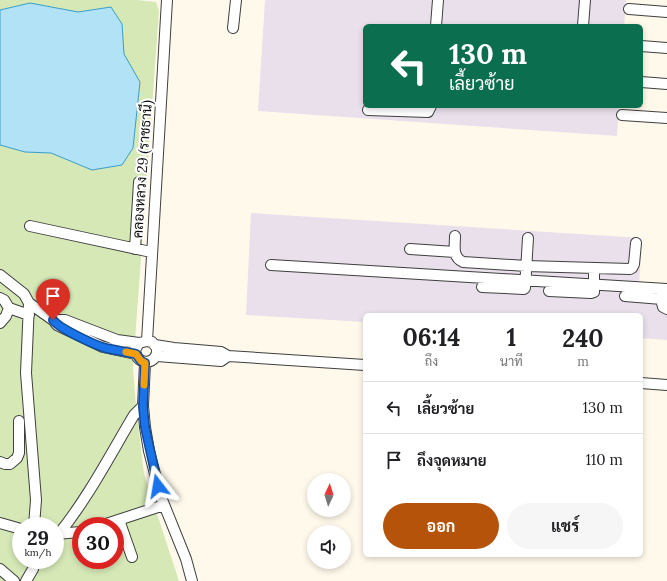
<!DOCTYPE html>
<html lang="th">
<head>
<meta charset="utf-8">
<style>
	:root { --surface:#fff; --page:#f6f6f6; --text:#202124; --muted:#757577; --line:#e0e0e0; --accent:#b45309 }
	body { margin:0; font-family:Lora,Sarabun,serif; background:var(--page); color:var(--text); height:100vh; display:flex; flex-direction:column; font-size:15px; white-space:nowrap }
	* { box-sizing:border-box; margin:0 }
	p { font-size:13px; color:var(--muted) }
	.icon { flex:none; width:22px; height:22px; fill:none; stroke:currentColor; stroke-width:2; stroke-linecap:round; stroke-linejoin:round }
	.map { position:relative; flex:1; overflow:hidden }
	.details { position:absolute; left:363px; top:313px; width:280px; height:244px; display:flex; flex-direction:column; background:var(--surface); border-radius:6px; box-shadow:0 2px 6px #0003 }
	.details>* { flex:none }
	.top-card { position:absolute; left:363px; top:24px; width:280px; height:84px; border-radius:6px; box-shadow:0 2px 6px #0003; background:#0b6e4f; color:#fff; overflow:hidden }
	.needle { width:26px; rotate:4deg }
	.controls { position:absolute; left:307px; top:473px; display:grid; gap:8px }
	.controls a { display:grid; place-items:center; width:44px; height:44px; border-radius:50%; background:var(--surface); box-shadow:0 2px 6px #0003; font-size:20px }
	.speed { position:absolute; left:12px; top:517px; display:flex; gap:8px; font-size:20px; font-weight:700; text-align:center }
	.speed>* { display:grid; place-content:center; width:52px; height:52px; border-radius:50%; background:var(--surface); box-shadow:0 2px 6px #0003; line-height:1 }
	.speed small { font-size:10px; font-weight:400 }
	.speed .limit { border:6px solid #d22; background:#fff; color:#111 }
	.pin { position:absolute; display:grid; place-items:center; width:34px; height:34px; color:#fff; margin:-41px -17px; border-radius:50% 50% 50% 0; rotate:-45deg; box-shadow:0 0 4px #0007 }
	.pin .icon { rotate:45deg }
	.me { position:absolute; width:44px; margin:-22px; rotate:346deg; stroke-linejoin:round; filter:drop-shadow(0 0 3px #0008) }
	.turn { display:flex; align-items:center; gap:14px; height:84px; padding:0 20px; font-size:18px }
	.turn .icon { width:52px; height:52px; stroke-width:2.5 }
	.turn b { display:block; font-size:28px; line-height:34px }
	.eta { display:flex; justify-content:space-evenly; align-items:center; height:68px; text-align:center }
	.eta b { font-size:24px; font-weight:700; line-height:28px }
	.cta { display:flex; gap:8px; margin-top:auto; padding:8px 20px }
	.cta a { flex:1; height:46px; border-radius:24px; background:var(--accent); color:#fff; font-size:16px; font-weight:700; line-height:46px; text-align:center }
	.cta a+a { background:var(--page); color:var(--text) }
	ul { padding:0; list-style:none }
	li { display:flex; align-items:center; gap:12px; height:52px; padding:0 20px; border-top:1px solid var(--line) }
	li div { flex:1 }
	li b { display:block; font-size:15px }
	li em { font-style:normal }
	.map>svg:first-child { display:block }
	.industrial { fill:#e9e0eb }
	.green { fill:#d5e8b6; fill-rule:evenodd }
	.water { fill:#b1e2f5; stroke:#399ecb }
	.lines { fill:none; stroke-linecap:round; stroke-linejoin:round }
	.minor-casing { stroke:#3f3f3f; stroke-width:12 }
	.minor { stroke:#fff; stroke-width:10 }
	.route-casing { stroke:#114b97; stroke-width:10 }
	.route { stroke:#1a73e8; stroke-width:7 }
	.slow { stroke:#f59e0b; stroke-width:7 }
	.labels { text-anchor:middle; stroke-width:4; stroke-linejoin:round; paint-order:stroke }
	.street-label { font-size:14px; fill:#0c0c0c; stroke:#fff }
</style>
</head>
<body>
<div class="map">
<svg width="667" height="581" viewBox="0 0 667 581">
	<rect width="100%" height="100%" fill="#fff9eb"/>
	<path class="industrial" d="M265,0h361l-2,26h-259v80h254l-2,30 -359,-25z
		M251,213l391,25 -3,47 28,2v53l-26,-2v-23h-276v7l-119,-7z"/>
	<path class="green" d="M0,0h137l19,2 3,9 -26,357 3,38 8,68 35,107h-179zM21,526h34v34h-34zM81,526h34v34h-34z"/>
	<path class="water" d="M30,3l48,9 33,-5 11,17 2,30 16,28 -7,66 -11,17 -30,5 -41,-17 -26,-1 -25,-7v-135z"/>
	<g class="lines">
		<g class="minor-casing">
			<path id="minor" d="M629,9l38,3
				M436,26l2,-26
				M583,26l2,-26
				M233,28l3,-28
				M641,46l26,2
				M641,82l26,2
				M368,110l60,2 3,-6
				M622,115l45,3
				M30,226l121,26
				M455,236c0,10 -3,21 8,26l63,4 104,3 2,-1 2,-4 2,-21
				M135,249l4,-67
				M410,249l45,3
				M271,265l396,24
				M0,275l24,19 5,9 24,17 4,5 46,22 33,7
				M482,287l42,2 1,-1 3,-50
				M549,291l42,2 3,-1v-24
				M662,293v10l1,4 4,2
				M625,296l37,3
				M0,298l4,2 5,8 -3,8 -6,7
				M29,303l-3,70 10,127 -2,26
				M9,308l20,7
				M53,320h12l52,20 22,3 8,-2 5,1 5,6c2,17 -21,19 -22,2l4,-7
				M147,341l20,-341
				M155,345l19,3 47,4 7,4 137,9
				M157,356l64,5 7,-5
				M145,363l-2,43 2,21 4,24 12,46 25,62 6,22
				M641,383l26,2
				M0,462l5,2h5l7,-6 2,-5v-32
				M119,520l13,37
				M0,523l21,6
				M100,526l64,-21
				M55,534l26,-2
				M58,535c30,-37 52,-80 76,-120l9,-9
				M0,569l14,12
				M26,581l7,-12 2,-9"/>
		</g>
		<use href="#minor" class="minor"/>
	</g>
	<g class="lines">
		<g class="route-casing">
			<path id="route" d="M53,320c7,9 40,24 52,28 10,2 20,4 31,6l5,7 4,2 -2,43 2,21 13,59"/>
		</g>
		<use href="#route" class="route"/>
		<path class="slow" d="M126,352l10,2 5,7 4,2 -1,22"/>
	</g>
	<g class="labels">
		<g class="street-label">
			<text transform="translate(142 169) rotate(-86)" y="5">คลองหลวง 29 (ราชธานี)</text>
		</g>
	</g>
</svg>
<div class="controls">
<a><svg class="needle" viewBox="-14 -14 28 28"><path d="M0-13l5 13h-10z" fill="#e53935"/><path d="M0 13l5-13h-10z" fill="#757577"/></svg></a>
<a><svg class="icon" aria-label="sound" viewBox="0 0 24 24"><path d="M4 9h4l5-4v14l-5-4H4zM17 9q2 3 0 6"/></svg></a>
</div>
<div class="speed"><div>29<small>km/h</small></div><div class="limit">30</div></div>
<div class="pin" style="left:53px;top:320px;background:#d93025"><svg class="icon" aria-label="arrive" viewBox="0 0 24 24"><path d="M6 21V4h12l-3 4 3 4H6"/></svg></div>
<svg class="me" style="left:158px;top:486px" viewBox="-20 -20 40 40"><path d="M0-17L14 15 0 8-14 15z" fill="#1a73e8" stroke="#fff" stroke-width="4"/></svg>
<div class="top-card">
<div class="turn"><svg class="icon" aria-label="left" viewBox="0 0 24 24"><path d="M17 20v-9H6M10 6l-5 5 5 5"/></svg><div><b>130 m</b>เลี้ยวซ้าย</div></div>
</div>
<section class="details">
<div class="eta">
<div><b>06:14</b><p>ถึง</p></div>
<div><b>1</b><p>นาที</p></div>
<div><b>240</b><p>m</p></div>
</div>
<ul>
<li><svg class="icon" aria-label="left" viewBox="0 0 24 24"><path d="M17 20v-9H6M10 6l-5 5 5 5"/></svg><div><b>เลี้ยวซ้าย</b></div><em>130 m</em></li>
<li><svg class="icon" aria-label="arrive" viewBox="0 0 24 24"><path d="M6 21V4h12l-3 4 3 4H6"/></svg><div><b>ถึงจุดหมาย</b></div><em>110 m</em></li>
</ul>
<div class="cta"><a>ออก</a><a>แชร์</a></div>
</section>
</div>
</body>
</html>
